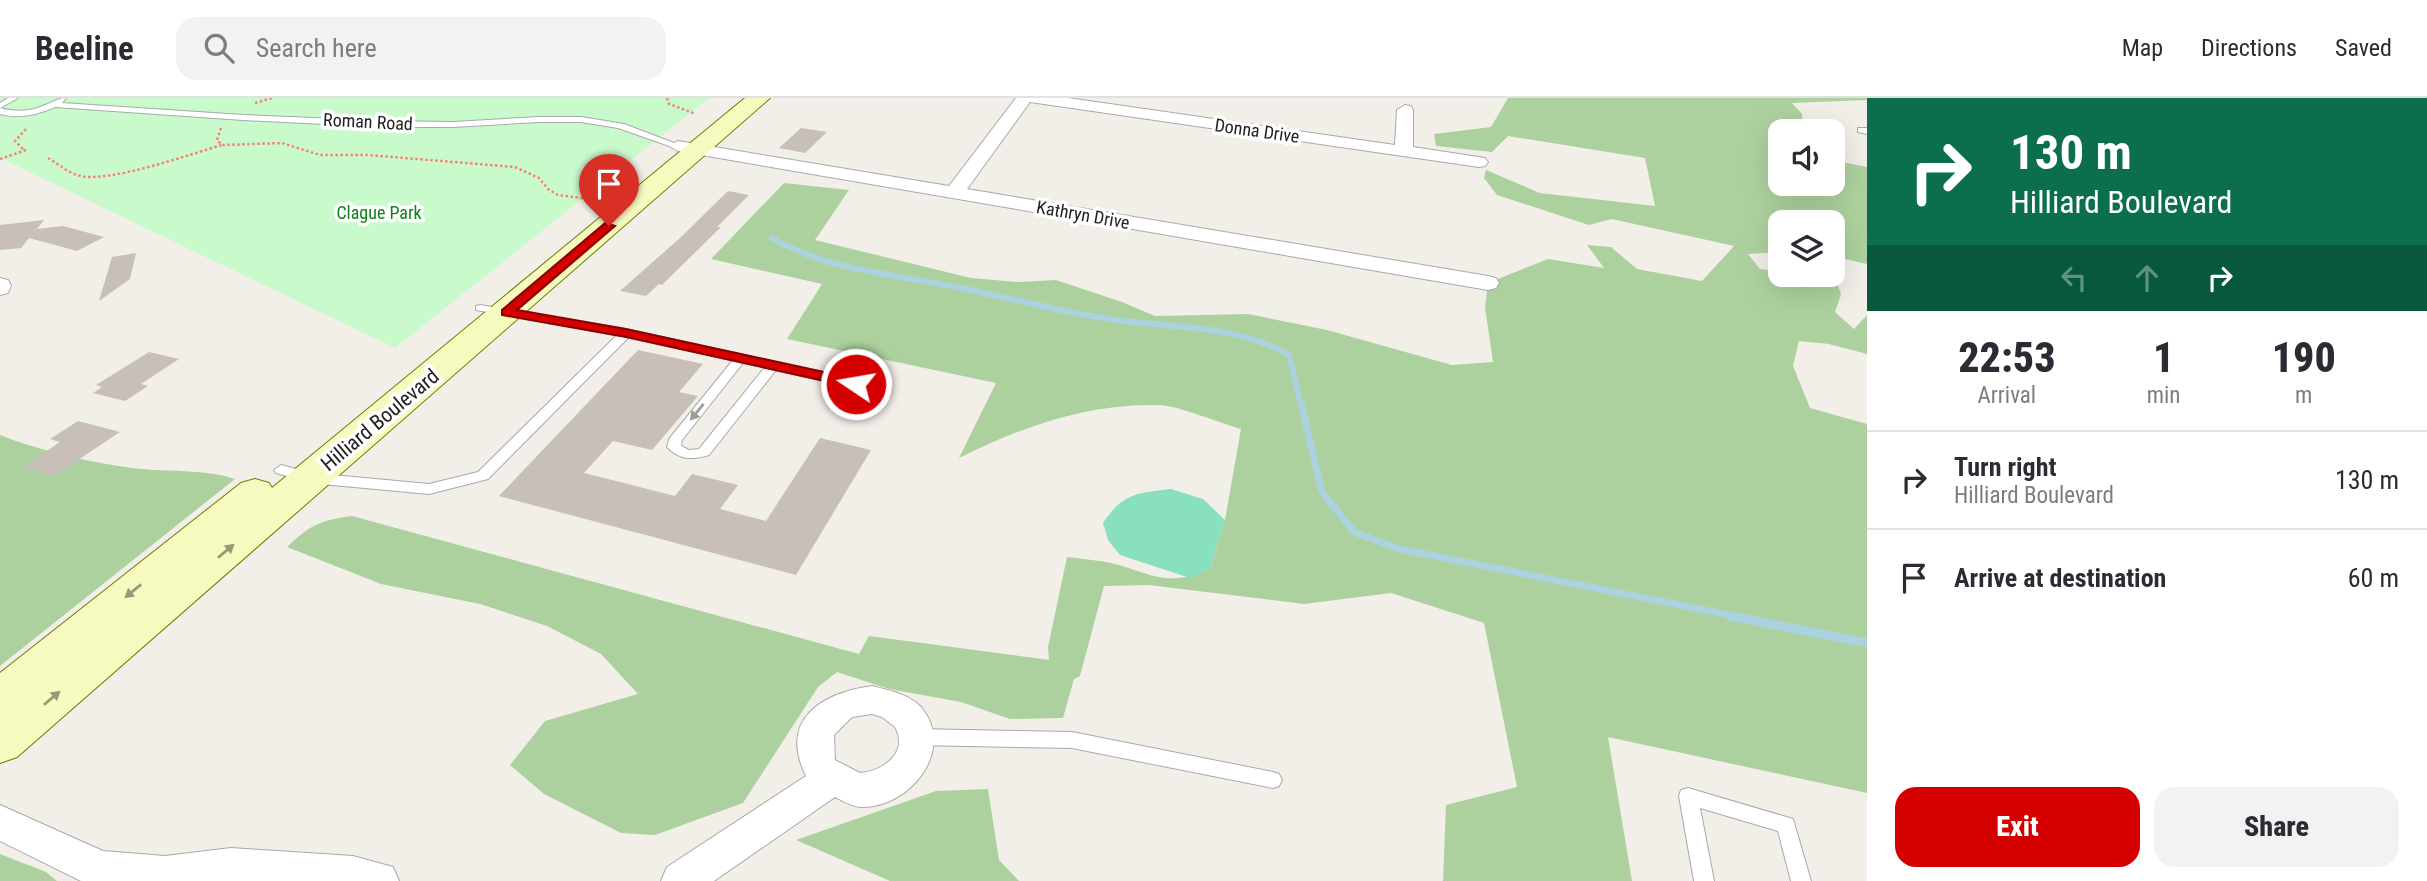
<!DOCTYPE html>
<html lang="en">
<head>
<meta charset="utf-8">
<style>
	:root { --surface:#fff; --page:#f2f2f3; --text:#2b2b33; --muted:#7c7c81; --line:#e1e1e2; --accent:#d40000 }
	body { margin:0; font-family:"Roboto Condensed",sans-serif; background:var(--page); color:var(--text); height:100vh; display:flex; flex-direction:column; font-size:26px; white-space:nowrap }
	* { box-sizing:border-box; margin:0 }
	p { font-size:23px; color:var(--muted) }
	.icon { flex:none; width:38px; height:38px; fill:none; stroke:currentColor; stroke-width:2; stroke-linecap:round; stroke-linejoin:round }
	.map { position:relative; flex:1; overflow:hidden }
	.panel { display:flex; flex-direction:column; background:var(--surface); width:560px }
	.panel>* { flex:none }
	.top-card { background:#0b6e4f; color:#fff; overflow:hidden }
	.buttons { position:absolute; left:1768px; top:21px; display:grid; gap:14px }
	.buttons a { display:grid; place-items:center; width:77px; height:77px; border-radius:14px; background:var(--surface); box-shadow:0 7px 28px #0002; font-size:35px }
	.pin { position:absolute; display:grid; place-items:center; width:60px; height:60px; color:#fff; margin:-72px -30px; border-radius:50% 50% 50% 0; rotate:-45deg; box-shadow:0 0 7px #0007 }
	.pin .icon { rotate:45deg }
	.me { position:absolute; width:77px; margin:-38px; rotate:282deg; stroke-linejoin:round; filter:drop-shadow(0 0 5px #0008) }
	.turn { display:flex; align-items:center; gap:24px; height:147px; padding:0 28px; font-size:32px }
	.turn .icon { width:91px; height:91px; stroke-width:2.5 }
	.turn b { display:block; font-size:49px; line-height:60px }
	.lanes { display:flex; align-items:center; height:66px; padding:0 28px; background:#0003; justify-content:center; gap:35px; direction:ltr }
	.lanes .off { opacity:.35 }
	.eta { display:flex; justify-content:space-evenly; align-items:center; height:119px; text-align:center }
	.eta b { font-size:42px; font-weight:800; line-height:49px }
	.cta { display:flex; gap:14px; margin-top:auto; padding:14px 28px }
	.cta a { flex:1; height:80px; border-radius:21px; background:var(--accent); color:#fff; font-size:28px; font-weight:800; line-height:80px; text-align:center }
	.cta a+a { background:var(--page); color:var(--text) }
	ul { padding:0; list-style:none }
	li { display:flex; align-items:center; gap:21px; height:98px; padding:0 28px; border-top:2px solid var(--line) }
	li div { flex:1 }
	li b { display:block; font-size:26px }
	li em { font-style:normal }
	header { display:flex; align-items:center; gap:42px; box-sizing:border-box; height:98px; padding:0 35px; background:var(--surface); border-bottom:2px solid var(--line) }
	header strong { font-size:33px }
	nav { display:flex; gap:38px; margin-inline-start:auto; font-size:24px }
	.search { width:490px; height:63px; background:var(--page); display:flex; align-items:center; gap:18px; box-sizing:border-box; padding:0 24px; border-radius:21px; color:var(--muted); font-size:26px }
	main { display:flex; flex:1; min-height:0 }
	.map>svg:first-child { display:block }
	.forest { fill:#add19e }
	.park { fill:#c8facc }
	.pitch { fill:#88e0be }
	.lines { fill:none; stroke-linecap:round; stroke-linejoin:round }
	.stream-far2 { stroke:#aad3df; stroke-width:6 }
	.stream-far1 { stroke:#aad3df; stroke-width:7 }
	.stream { stroke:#aad3df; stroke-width:9 }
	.building { fill:#c7bfb8 }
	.lane-casing { stroke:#a9a9a9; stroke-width:2 }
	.street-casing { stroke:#a9a9a9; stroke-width:2 }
	.secondary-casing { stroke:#707d05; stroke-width:2 }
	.path { stroke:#fa8072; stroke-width:2.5; stroke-dasharray:2.5 2.5; stroke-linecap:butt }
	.lane { fill:#fff; fill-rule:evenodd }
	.street { fill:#fff; fill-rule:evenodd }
	.secondary { fill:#f7fabf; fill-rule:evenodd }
	.oneway { fill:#9c9c9c }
	.oneway2 { fill:#979978 }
	.route { fill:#d40000; stroke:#8a0000; stroke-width:2 }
	.labels { text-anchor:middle; stroke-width:7; stroke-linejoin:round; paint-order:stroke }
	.far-street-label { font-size:18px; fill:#222; stroke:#fff }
	.far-park-label { font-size:18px; fill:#0c8416; stroke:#fff }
	.street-label { font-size:21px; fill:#222; stroke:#fff }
</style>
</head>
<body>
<header>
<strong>Beeline</strong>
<div class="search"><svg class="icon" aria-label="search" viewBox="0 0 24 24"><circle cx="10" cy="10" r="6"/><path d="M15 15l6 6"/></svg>Search here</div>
<nav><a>Map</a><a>Directions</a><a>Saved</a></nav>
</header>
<main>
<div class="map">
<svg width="1867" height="783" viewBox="0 0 1867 783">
	<rect width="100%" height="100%" fill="#f2efe9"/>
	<path class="forest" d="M1508,0h359v2l-75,3 10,11 1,17h-23v53h52v-24l35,7v97l-35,-8v-34h-52v30l-32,2 12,15 20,2v4l55,2 6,17 -6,18 19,17 13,-14v39l-38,-10 -30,-3 -6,25 17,42 57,16v369l-259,-56 24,144h-189l3,-76 71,-18 -33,-164 -93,-30 -87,11 -155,-19 -45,1 -24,90 -6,3 -11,39 -53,1 -49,-17 -72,-13 -52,-17 -19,15 -75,116 -88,32 -34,-2 -77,-39 -34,-29 35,-44 93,-27 -37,-40 -54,-28 -67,-22 -99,-20 -94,-37c23,-22 34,-27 65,-31l507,138 10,-18 180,24 -1,-13 19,-90c15,2 30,3 44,6 41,10 56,26 99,5l15,-48 16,-91c-21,-6 -62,-23 -82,-24 -70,-2 -139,22 -200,53l37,-75 -209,-44 35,-55 -111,-25 73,-76 65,7 -34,50 156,38 48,4 37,-2 66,22 33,14 93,-2 79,16 125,35 41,-3 -8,-55 3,-24 60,-24 56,9 -17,-23 24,2 26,22 65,12 32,-35 -122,-27 -23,6 -92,-30 -13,-17 2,-8 54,23 115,13 -10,-48 -137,-22 -16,16 -56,-6 -2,-12 57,-7z
		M0,337c41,16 99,30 143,34 31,3 62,0 92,10l-235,187z
		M988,691l11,71 20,21h-129l-94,-41 140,-49z
		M0,756l46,18 11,9h-57z"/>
	<path class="park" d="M0,0h709l-314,250 -395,-190z"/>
	<path class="pitch" d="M1171,391l32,10 22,21 -15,48 -20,10 -70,-23 -12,-15 -5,-17c20,-30 34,-30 68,-34z"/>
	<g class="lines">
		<path class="stream-far2" d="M772,140c57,33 121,36 184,49 56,11 111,27 167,34 57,7 115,5 166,34l12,50"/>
		<path class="stream-far1" d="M1301,305l21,89 32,40 45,17 340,68"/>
		<path class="stream" d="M1730,518l137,27"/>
	</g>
	<path class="building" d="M801,30l26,4 -22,21 -26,-5z
		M728,93l21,4 -32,32h4l-59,58 -3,-1 -13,12 -26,-5 60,-53z
		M44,122l-7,9 26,-3 41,11 -27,14 -48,-13 -8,10 -21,2v-25z
		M136,155l-6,26 -31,22 13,-44z
		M638,252l65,14 -24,28 19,4 -46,54 -39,-9 -29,32 91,23 17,-22 46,11 -18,24 46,12 54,-83 51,12 -75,125 -297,-79z
		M149,254l30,7 -38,25 7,2 -23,15 -32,-8 9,-6 -6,-2z
		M78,323l42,11 -66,44 -31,-9 37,-25 -10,-3z"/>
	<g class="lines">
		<g class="lane-casing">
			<path id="lane" d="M8,0h10l-18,10c15,4 31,4 45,-3 8,-3 13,-7 21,-7l-4,5 181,12 142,6 68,1 85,-5h43l43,7 58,22 -4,3 -60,-21 -37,-6h-43l-85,5h-68l-142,-7 -188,-13c-18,8 -36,12 -55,7v-11z
				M1858,30h9v6l-9,-2z
				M480,207l146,24 230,51 6,4 -6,4 -80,-18 -67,85c-16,5 -30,5 -42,-8l2,-8 64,-79 -104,-23 -141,142 -59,15 -118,-11 -35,-10 -2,-3 7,-5 30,8 118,11 49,-12 139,-137 -141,-25v-4zM743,265l22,4 -66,82 -10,1 -8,-4 1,-6z
				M916,631l156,3 201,40 6,2 3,6 -3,6 -6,2 -201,-40 -156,-3 -6,-3 -3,-5 3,-5z
				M1688,690l105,31 18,62h-20l-13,-50 -78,-23 14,73h-20l-15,-85 2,-6z"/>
		</g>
		<g class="street-casing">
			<path id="street" d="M1016,0h52l327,47 2,-35 8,-5 6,1 2,4v37l72,11 3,4 -3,4 -6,1 -449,-65 -63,87 521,87 8,2 3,5 -3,5 -8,2 -810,-139 -9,-5 9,-5 271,45z
				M0,180l8,2 3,5 -3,8 -8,2z
				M872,588c16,4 37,8 49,21 36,43 -12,102 -61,100 -8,-1 -18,-6 -25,-10l-121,84h-53l6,-14 139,-91c-28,-57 16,-83 66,-90zM872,616l10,3 13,10c14,26 -12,44 -35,46l-25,-13 -1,-25 18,-18z
				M0,707l103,46 62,5 66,-8 122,8 40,11 6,14h-318l-81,-40z"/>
		</g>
		<g class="secondary-casing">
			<path id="secondary" d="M745,0h25l-753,659 -17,6v-90l241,-190 14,-4 14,4 3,5z"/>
		</g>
		<path class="path" d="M667,0l2,6 27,10
			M255,5l17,-5
			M221,30l-4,12 5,5 60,-2 38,12h48l147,12 24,11 9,11 10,6 31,4
			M23,51l-8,-8 12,-13
			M48,60c9,5 19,14 29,17 28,10 113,-21 145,-30
			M0,61l26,-9"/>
		<use href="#lane" class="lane"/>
		<use href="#street" class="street"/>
		<use href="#secondary" class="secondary"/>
	</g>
	<defs><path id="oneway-solid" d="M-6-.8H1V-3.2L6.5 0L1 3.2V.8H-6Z" transform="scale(1.75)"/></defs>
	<use class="oneway" href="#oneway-solid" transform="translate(697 314) rotate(129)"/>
	<g class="oneway2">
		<use href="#oneway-solid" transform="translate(226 453) rotate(-40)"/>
		<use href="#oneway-solid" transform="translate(133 493) rotate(141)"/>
		<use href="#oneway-solid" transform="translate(52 600) rotate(-40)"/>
	</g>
	<path class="route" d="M605,125l10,3 -98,84 109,19 230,50 7,5 -7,4 -230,-51 -124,-22v-5z"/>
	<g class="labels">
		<g class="far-street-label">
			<text transform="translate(368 24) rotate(3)" y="6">Roman Road</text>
			<text transform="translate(1257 33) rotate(8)" y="6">Donna Drive</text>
			<text transform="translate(1083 117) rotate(10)" y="6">Kathryn Drive</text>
		</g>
		<g class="far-park-label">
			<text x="379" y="121">Clague Park</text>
		</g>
		<g class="street-label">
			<text transform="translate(380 322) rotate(-40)" y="7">Hilliard Boulevard</text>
		</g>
	</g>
</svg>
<div class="buttons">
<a><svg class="icon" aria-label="sound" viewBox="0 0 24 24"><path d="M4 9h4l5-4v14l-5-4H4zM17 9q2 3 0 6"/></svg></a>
<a><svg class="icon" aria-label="layers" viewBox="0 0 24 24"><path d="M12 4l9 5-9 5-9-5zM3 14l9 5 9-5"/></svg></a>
</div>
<div class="pin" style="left:609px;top:128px;background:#d93025"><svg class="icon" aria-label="arrive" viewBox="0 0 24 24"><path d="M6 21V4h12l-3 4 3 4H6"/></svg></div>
<svg class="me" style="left:856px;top:286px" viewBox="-20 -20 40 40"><circle r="17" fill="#d40000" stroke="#fff" stroke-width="3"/><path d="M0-11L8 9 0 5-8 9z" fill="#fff"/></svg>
</div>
<section class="panel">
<div class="top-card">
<div class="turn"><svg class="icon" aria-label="right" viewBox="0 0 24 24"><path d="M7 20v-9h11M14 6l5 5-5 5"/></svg><div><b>130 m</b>Hilliard Boulevard</div></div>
<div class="lanes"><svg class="icon off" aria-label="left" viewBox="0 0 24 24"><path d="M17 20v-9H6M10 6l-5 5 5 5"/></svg><svg class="icon off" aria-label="ahead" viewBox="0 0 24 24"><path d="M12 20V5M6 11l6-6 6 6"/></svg><svg class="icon" aria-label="right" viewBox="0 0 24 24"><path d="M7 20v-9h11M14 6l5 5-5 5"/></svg></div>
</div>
<div class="eta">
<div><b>22:53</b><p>Arrival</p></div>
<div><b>1</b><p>min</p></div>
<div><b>190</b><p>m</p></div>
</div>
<ul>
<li><svg class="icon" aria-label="right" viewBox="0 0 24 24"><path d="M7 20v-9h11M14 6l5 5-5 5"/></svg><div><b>Turn right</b><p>Hilliard Boulevard</p></div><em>130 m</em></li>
<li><svg class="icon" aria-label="arrive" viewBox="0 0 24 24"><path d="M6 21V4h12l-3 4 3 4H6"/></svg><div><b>Arrive at destination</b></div><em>60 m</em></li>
</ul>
<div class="cta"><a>Exit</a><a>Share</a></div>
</section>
</main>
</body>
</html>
